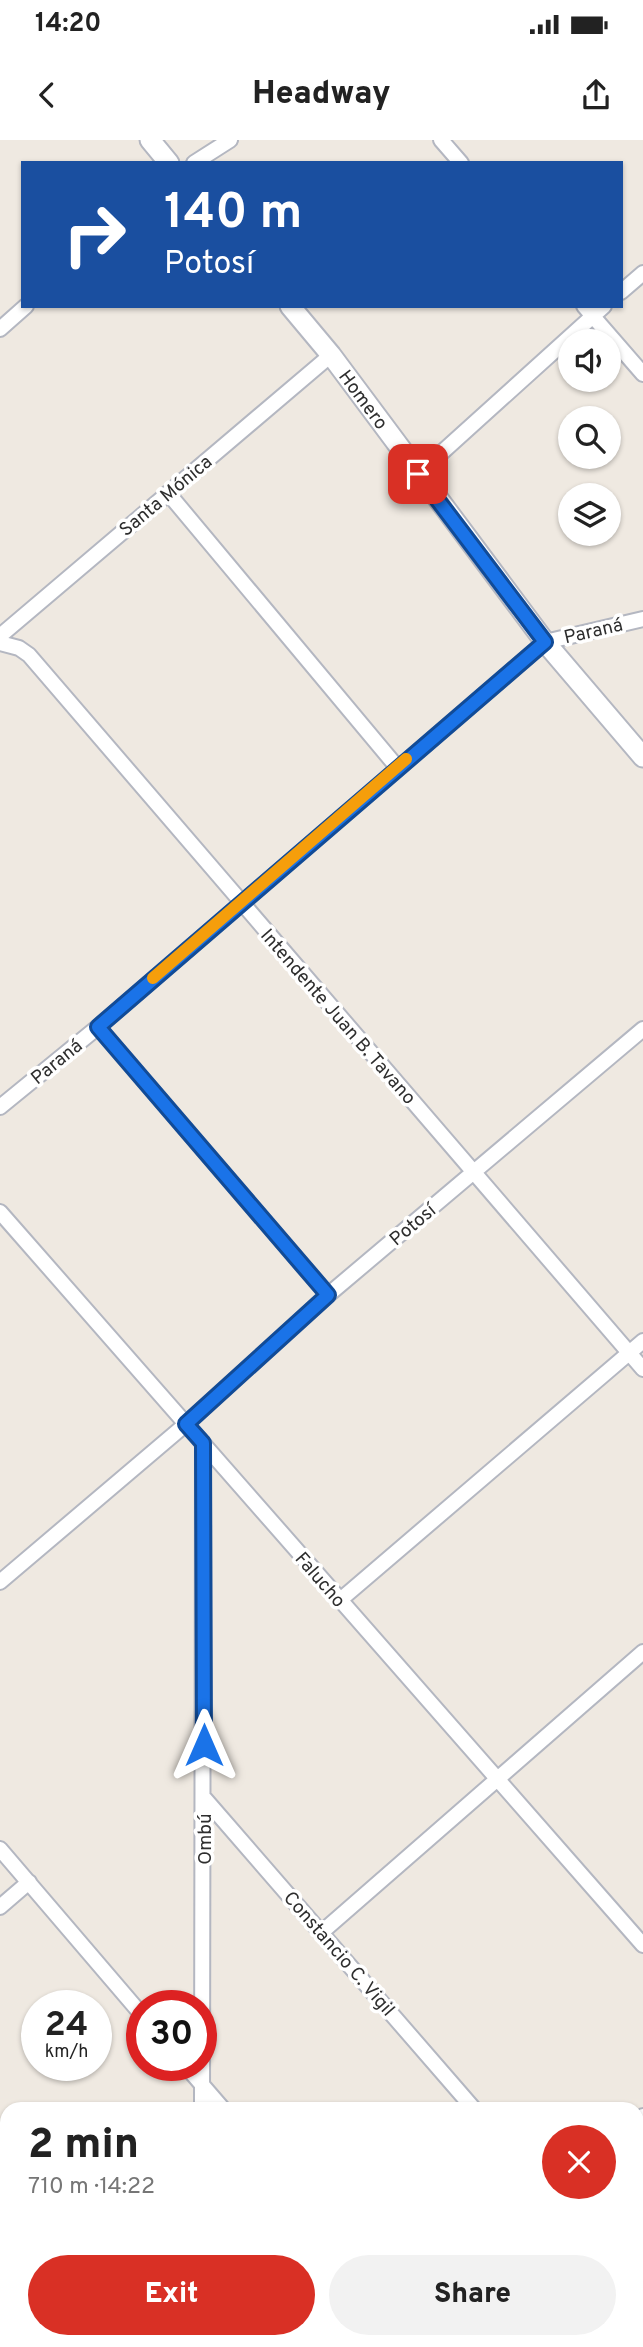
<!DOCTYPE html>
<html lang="en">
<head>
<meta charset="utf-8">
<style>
	:root { --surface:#fff; --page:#f2f2f2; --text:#222; --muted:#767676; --accent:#d93025 }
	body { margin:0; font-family:Overpass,sans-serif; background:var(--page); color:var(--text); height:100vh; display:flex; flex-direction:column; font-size:26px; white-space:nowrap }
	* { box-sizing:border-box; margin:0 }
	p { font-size:23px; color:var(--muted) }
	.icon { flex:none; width:38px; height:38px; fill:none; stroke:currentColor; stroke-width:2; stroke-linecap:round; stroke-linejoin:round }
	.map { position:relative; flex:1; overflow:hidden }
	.panel { position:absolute; left:0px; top:1962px; width:644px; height:247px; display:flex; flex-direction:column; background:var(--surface); border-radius:21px 21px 0 0; box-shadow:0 2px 5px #0004 }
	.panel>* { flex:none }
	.hud { position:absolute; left:21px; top:21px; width:602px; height:147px; border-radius:0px; box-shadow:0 2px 5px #0004; background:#1a4fa0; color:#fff; overflow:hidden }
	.fabs { position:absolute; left:558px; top:189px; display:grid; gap:14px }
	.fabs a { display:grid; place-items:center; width:63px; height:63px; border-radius:50%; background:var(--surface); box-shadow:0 2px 5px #0004; font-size:35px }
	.speed { position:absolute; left:21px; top:1850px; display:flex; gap:14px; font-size:35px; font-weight:700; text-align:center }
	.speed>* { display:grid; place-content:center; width:91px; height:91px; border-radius:50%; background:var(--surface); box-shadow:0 2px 5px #0004; line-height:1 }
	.speed small { font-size:18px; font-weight:400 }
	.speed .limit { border:10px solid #d22; background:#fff; color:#111 }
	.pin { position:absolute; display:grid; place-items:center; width:60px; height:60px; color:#fff; margin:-30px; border-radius:14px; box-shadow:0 4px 10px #0006 }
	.me { position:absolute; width:77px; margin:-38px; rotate:0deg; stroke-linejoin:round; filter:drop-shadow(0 0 5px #0008) }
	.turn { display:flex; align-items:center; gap:24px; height:147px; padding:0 28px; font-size:32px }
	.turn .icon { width:91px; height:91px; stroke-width:2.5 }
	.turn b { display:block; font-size:49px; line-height:60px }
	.round { display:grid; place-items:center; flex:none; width:74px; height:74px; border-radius:37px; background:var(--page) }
	.head { display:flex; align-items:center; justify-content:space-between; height:119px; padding:0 28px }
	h1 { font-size:42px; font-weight:800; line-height:52px }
	.primary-button { display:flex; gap:14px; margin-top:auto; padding:14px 28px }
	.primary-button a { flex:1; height:80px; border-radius:42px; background:var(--accent); color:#fff; font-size:28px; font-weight:800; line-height:80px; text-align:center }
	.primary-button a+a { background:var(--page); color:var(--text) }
	.status { display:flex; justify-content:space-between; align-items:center; height:49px; padding:0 35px; background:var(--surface); direction:ltr }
	.status svg { height:19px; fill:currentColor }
	header { display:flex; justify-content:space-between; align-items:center; height:91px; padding:0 28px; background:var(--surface); font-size:32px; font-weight:800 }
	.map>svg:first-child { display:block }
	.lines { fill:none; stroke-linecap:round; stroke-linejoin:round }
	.minor-casing { stroke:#b4b7c1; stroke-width:18 }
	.secondary-casing { stroke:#b4b7c1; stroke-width:23 }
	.minor { stroke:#fff; stroke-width:14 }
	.secondary { stroke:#fff; stroke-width:19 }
	.route-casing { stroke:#114b97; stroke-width:18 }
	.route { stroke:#1a73e8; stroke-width:12 }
	.slow { stroke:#f59e0b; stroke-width:12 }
	.labels { text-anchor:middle; stroke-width:7; stroke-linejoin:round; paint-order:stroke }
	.street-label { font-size:19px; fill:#2e2e2e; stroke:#fff }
</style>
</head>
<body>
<div class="status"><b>14:20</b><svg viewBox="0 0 49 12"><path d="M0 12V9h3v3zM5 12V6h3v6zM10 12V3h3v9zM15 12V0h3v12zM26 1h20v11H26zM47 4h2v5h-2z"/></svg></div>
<header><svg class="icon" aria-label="back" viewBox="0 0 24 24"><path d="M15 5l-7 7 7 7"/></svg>Headway<svg class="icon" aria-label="share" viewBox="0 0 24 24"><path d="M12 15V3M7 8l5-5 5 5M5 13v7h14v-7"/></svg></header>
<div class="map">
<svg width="643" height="2207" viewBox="0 0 643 2207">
	<rect width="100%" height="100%" fill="#efe9e1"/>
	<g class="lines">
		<g class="minor-casing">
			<path id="minor" d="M441,0l20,23
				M194,23l36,-23
				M621,152l22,-19
				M584,166l59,68
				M0,189l26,-23
				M418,334l186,-168
				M168,353l229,274
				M0,496l331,-281
				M0,503l19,5 10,7 614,714
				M98,887l230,268
				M0,967l98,-80 447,-385 98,-23
				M0,1072l643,733
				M0,1442l186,-158 142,-129 315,-266
				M339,1461l304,-260
				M205,1659l269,310
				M0,1709l142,166
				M0,1767l29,-25
				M322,1792l321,-280
				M185,1925l38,44
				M202,1969l1,-666
				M637,1982l6,-6
				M0,2025l7,-2
				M637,2151l6,6
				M436,2202l5,5
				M200,2207v-5
				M502,2207l1,-5"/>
		</g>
		<g class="secondary-casing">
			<g id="secondary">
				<path d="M150,0l19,23"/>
				<path id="s1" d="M290,166l41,49 214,287 98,115"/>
			</g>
		</g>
		<use href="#minor" class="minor"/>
		<use href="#secondary" class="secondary"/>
	</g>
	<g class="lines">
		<g class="route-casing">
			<path id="route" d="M204,1605l-1,-302 -17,-19 142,-129 -230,-268 447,-385 -127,-168"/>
		</g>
		<use href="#route" class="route"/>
		<path class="slow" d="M153,838l253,-219"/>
	</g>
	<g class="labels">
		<g class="street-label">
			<text dy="7" stroke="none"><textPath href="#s1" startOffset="119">Homero</textPath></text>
			<text transform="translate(165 355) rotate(-40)" y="7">Santa Mónica</text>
			<text transform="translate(593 490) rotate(-13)" y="7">Paraná</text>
			<text transform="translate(339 876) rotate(49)" y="7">Intendente Juan B. Tavano</text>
			<text transform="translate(56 921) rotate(-39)" y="7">Paraná</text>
			<text transform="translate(412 1084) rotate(-40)" y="7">Potosí</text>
			<text transform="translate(321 1439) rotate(49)" y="7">Falucho</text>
			<text transform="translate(204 1699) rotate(-90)" y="7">Ombú</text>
			<text transform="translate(340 1813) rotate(49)" y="7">Constancio C. Vigil</text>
		</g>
	</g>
</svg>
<div class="fabs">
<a><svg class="icon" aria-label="sound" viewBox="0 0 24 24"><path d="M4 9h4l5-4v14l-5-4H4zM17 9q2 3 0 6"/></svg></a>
<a><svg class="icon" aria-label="search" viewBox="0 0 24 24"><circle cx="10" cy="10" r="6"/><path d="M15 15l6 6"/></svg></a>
<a><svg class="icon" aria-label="layers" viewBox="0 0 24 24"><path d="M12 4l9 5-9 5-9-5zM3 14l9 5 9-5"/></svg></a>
</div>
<div class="speed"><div>24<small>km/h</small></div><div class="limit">30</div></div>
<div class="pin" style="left:418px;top:334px;background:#d93025"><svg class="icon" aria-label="arrive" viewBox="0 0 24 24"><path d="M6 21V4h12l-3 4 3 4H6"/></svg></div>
<svg class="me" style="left:204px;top:1605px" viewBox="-20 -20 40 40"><path d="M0-17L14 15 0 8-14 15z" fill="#1a73e8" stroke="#fff" stroke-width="4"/></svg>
<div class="hud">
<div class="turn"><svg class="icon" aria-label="right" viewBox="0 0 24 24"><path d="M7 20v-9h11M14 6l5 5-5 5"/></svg><div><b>140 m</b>Potosí</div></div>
</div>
<section class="panel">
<div class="head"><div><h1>2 min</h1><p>710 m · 14:22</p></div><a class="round" style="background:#d93025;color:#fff"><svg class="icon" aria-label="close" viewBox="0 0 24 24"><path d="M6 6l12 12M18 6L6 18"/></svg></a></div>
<div class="primary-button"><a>Exit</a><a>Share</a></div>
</section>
</div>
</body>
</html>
